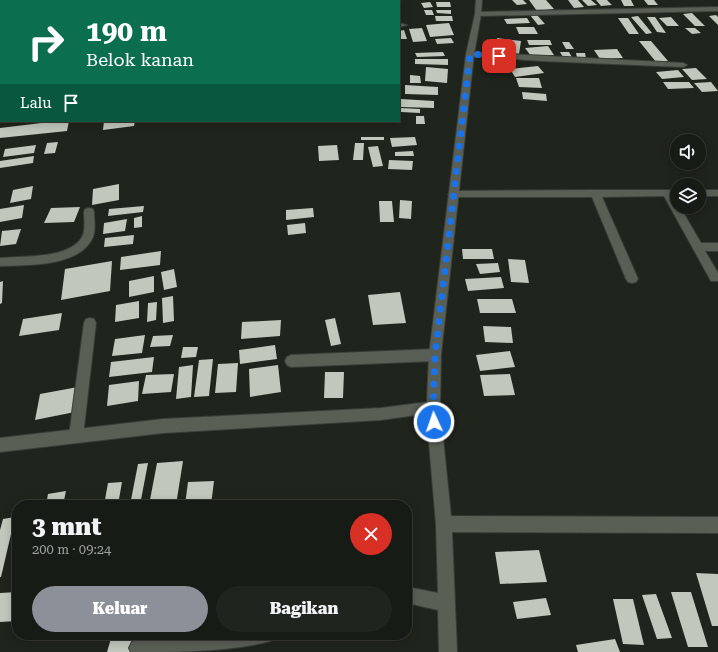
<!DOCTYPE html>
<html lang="id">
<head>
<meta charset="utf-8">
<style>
	:root { --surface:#171b15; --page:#20241e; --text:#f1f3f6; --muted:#9ea1a0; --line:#363934; --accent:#8c9099 }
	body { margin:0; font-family:"Roboto Serif",serif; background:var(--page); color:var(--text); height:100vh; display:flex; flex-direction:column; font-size:15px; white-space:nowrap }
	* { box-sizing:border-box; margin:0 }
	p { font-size:13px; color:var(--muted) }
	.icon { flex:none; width:22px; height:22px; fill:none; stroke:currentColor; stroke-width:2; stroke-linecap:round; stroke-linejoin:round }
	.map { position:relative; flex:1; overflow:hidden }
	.drawer { position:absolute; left:12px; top:500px; width:400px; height:140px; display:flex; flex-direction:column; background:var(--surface); border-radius:16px; box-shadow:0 2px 10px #0003,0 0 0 1px var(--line) }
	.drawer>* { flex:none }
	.top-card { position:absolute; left:0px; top:0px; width:400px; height:122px; box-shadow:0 2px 10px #0003,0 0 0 1px var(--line); background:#0b6e4f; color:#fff; overflow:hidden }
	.fabs { position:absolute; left:670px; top:134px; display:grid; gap:8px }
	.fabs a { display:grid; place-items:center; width:36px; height:36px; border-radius:50%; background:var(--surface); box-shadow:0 2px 10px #0003,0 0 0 1px var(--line); font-size:20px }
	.pin { position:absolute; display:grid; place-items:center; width:34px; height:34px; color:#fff; margin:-17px; border-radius:8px; box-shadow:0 2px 6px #0006 }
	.me { position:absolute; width:44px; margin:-22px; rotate:357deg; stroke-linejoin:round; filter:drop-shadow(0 0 3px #0008) }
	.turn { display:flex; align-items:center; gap:14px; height:84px; padding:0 20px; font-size:18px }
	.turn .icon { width:52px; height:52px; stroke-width:2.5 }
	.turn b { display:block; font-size:28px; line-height:34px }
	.then { display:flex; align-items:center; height:38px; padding:0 20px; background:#0003; gap:8px; font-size:15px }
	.round { display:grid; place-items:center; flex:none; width:42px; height:42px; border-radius:21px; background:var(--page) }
	.headline { display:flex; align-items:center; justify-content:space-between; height:68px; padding:0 20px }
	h1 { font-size:24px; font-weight:800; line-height:30px }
	.button { display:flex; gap:8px; margin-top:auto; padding:8px 20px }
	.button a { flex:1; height:46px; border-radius:24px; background:var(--accent); color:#fff; font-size:16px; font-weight:800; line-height:46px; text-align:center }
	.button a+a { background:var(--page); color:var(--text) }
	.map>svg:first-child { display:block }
	.building { fill:#c1c7bc }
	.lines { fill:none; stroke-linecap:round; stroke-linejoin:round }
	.street-casing { stroke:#3a3e38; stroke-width:2 }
	.secondary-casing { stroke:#3a3e38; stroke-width:2 }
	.street { fill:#5a5f56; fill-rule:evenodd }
	.secondary { fill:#5a5f56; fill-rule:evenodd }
	.route { stroke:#1a73e8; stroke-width:7; stroke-dasharray:0 12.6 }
</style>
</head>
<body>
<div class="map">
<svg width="718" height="652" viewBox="0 0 718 652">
	<rect width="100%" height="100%" fill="#1f241c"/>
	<path class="building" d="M512,0h11l4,4 -10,1z
		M529,0h17l8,9 -17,2z
		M568,0h10l6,7 -10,1z
		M582,0h9l6,5 -9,1z
		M596,0h11l5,5 -11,1z
		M621,0h10l3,6h-10z
		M644,0h10l4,5h-10z
		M430,2l3,5 -9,1 -3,-5z
		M436,2h14l1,5h-14z
		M424,10h8l2,5h-8z
		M436,10h15v4l-14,-1z
		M692,13l13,13h-10l-12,-12z
		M530,15h7l8,9 -7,1z
		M716,15l2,2v8l-9,-9z
		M435,16h17l1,5h-17z
		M638,16l14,17 -6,1 -15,-17z
		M647,17h8l11,16 -9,-1z
		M671,17l8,9h-12l-8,-8z
		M527,18l3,5 -23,1 -3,-5z
		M618,18h10l11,16h-10z
		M449,23l5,12 -24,2 -4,-12z
		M516,27h18l4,7h-19z
		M422,28l5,13 -14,1 -4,-13z
		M685,28h10l6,5 -9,1z
		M404,30l3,9h-7l-1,-8z
		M451,38l3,5 -17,1 -2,-5z
		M497,38l24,3 -2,13 -24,-4z
		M527,40h23l2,5h-23z
		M639,41h12l17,20 -12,1z
		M562,42h7l5,7h-8z
		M548,46l6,9 -23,1 -6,-8z
		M617,49l6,9 -23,1 -6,-9z
		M443,52l2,4 -28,1 -2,-4z
		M560,52h9l4,7h-9z
		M576,53h9l1,5h-9z
		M415,59h33v6l-33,-1z
		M538,66l6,7 -29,4 -5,-8z
		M426,67l22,2 -1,14 -22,-2z
		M696,68l11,11 -15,1 -10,-11z
		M678,70l6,7 -22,2 -6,-7z
		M410,75l10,1 1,7h-11z
		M516,78h23l3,10 -23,-1z
		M663,82h26l5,6 -26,1z
		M711,82l7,9 -16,1 -8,-9z
		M405,85l33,2v8l-33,-1z
		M522,92l24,2 1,7 -24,-2z
		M401,99l33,2v7l-33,-1z
		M401,108l19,1v4l-19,-1z
		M416,116h8l1,8h-9z
		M58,121h11l-2,10 -67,7v-10z
		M104,121h31l-1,5 -31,4z
		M361,137h23v3h-23z
		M415,137l2,8 -25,2 -2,-9z
		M58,142l-3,11 -11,1 3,-11z
		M355,143h9l-1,17h-10z
		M36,145l-2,8 -31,4 2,-8z
		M337,145l2,15 -20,1 -1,-15z
		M378,146l5,20 -10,1 -5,-20z
		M413,151l1,5h-19v-4z
		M34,156l-1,7 -33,5v-7z
		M389,160l24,1 -1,9 -24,-1z
		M119,184v16l-27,5 1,-16z
		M33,186l-2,13 -21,4 3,-13z
		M400,200l12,1 -1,18 -12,-1z
		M379,201h13l2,21h-14z
		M24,205l-2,13 -22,4v-13z
		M144,206l-1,6 -35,4 1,-7z
		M80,207l-6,15 -30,1 7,-15z
		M313,208l1,9 -28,3v-10z
		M142,216v11l-8,1v-10z
		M127,219l-2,12 -22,3 1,-11z
		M305,223l1,10 -18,2 -1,-10z
		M21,229l-5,15 -16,2 2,-15z
		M134,235l-1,9 -29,3 1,-9z
		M462,249h30l2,10h-31z
		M161,251l-1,14 -40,5 1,-13z
		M508,259l17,1 4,23 -18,-1z
		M112,261l-2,30 -49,9 4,-31z
		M498,263l2,9 -20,2 -4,-10z
		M174,269l3,18 -13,3 -3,-18z
		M154,276v16l-25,5v-16z
		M501,277l3,11 -36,3 -3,-12z
		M3,281l-1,22 -2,1v-22z
		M400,292l6,31 -33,2 -5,-30z
		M173,296l1,25 -11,2 -1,-25z
		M477,299h35l4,14h-36z
		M139,301v17l-24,4 1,-17z
		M157,302l-1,18 -9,2 1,-19z
		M62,313l-3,17 -40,6 4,-17z
		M335,318l6,26 -10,2 -6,-26z
		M281,320l-1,16 -39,3 1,-17z
		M483,326l28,1 2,16 -28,-1z
		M145,335l-3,18 -30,3 3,-17z
		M173,335l-3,11 -20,1 3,-11z
		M275,345l2,14 -37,5 -1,-14z
		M183,347h15l-2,10 -15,1z
		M510,351l5,16 -35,4 -4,-16z
		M154,357l-2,15 -43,5 2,-15z
		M213,359l-4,37 -15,1 5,-37z
		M238,363l-2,29 -21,1 3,-29z
		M193,365l-2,32 -15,2 3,-32z
		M278,365l3,27 -31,5 -1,-28z
		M325,372h19l-1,26h-19z
		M174,374l-3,18 -29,2 4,-19z
		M510,374l5,21 -31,1 -4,-21z
		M139,381l-1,20 -31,5 2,-21z
		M78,387l-3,25 -40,8 5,-26z
		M183,461l-7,44h-27l8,-42z
		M148,463l-8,42h-10l8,-41z
		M214,481l-3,24h-26l3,-23z
		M122,482l-4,23h-14l4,-22z
		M66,491l-3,14h-17l2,-11z
		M41,499l-2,6h-10l2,-5z
		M15,517l-14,60h-1v-47l3,-11z
		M17,546v18h-6z
		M539,550l8,32 -47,2 -5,-32z
		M696,573l22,1v52h-6z
		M17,592v29l-17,1v-29z
		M671,592h20l17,55h-20z
		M656,594l16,44 -15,1 -15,-44z
		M546,598l5,17 -34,4 -4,-17z
		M613,599h20l11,46 -21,-1z
		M112,635h22l-4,17h-23z
		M615,639l5,13h-42l-2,-7z"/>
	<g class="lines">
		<g class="street-casing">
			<path id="street" d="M68,0h7l-7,1z
				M718,7v4l-240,5 -3,-2 3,-2z
				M399,23l8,2 -8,2z
				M467,52l216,11 4,2 -4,2 -141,-6 -72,-5h-3z
				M595,190h82v6h-3l3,6v5h3l21,36h17v8h-13l13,22v8h-7l-47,-85 -62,1 36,82 -2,3 -4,1 -4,-1 -2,-3 -34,-82h-139l-5,-3 5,-3z
				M699,190h19v6h-19z
				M89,208l4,1 1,3c0,8 2,17 -1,25 -13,30 -65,28 -93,29v-8c22,-2 70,1 82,-21 4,-7 2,-17 2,-25l1,-3z
				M90,318l4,1 2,4 -13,113 -2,5 -5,2 -5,-2 -2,-5 15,-113 2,-4z
				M435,349l4,2 2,4 -2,4 -4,2 -144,6 -4,-2 -2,-4 2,-4 4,-2z
				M433,402l5,2 2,4 11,108 267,1v16l-266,-1 5,120h-18l-1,-42 -31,-7v-16l31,6 -2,-69 -10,-116 2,-4z
				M231,635h43l-3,6c-41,11 -95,11 -140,11l-2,-4 3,-6 6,-3z"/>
		</g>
		<g class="secondary-casing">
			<path id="secondary" d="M476,0h6l-1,14 -7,40 -33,301 -1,53 -2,4 -57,8 -218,13 -163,19v-14l163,-19 218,-11 46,-6 2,-47 37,-301 9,-40z"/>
		</g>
		<use href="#street" class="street"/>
		<use href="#secondary" class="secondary"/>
	</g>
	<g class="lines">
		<path class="route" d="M434,422l-1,-14 2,-53 35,-301 29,2"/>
	</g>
</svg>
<div class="fabs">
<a><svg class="icon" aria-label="sound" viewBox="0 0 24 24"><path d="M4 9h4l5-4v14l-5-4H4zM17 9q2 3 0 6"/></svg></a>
<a><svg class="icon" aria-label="layers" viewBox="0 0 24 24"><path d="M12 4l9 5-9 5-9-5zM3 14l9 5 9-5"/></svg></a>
</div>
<div class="pin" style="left:499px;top:56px;background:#d93025"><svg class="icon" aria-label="arrive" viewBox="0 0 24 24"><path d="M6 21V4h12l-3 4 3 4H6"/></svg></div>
<svg class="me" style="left:434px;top:422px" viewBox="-20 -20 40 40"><circle r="17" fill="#1a73e8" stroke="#fff" stroke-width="3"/><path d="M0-11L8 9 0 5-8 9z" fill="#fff"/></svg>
<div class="top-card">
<div class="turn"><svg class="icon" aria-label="right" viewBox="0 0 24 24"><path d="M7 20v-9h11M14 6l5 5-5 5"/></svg><div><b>190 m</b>Belok kanan</div></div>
<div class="then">Lalu<svg class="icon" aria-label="arrive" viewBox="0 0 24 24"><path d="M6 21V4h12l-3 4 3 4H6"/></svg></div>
</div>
<section class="drawer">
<div class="headline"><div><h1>3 mnt</h1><p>200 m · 09:24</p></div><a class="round" style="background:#d93025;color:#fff"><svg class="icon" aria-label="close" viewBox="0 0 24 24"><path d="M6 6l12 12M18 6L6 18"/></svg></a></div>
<div class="button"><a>Keluar</a><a>Bagikan</a></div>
</section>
</div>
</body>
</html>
